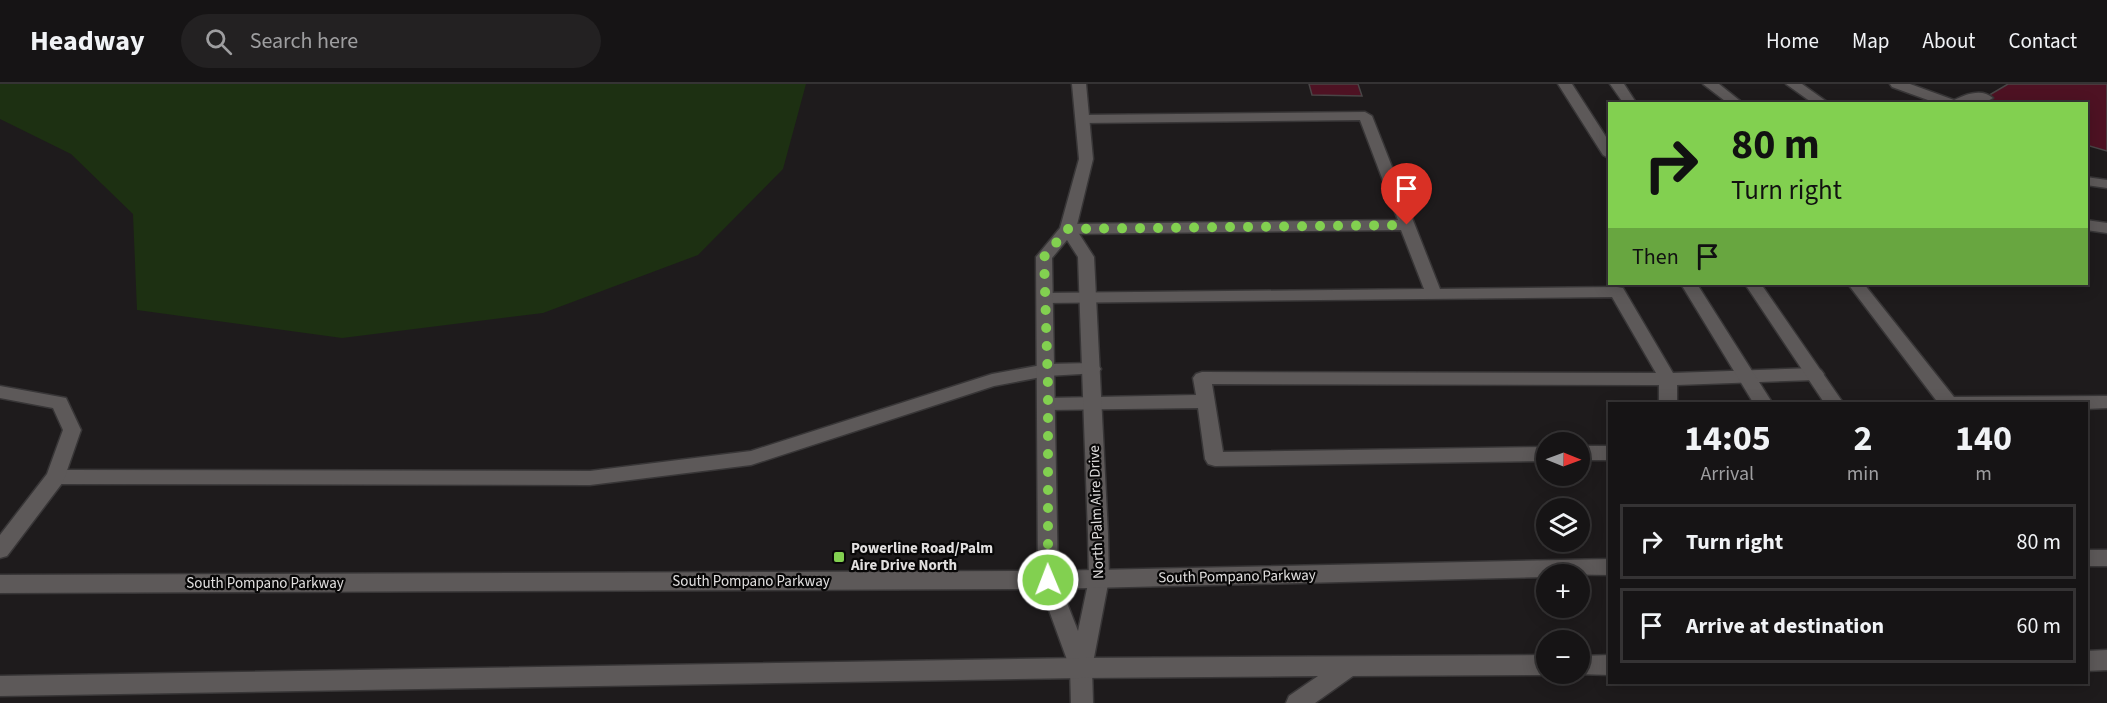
<!DOCTYPE html>
<html lang="en">
<head>
<meta charset="utf-8">
<style>
	:root { --surface:#161415; --page:#232122; --text:#f1f3f6; --muted:#9e9ea0; --line:#353334 }
	body { margin:0; font-family:"Source Sans 3",sans-serif; background:var(--page); color:var(--text); height:100vh; display:flex; flex-direction:column; font-size:22px; white-space:nowrap }
	* { box-sizing:border-box; margin:0 }
	p { font-size:20px; color:var(--muted) }
	.icon { flex:none; width:33px; height:33px; fill:none; stroke:currentColor; stroke-width:2; stroke-linecap:round; stroke-linejoin:round }
	.map { position:relative; flex:1; overflow:hidden }
	.drawer { position:absolute; left:1608px; top:318px; width:480px; height:282px; display:flex; flex-direction:column; background:var(--surface); border-radius:0px; box-shadow:0 3px 15px #0003,0 0 0 2px var(--line) }
	.drawer>* { flex:none }
	.hud { position:absolute; left:1608px; top:18px; width:480px; height:183px; border-radius:0px; box-shadow:0 3px 15px #0003,0 0 0 2px var(--line); background:#82d050; color:#111; overflow:hidden }
	.needle { width:39px; rotate:91deg }
	.buttons { position:absolute; left:1536px; top:348px; display:grid; gap:12px }
	.buttons a { display:grid; place-items:center; width:54px; height:54px; border-radius:50%; background:var(--surface); box-shadow:0 3px 15px #0003,0 0 0 2px var(--line); font-size:30px }
	.pin { position:absolute; display:grid; place-items:center; width:51px; height:51px; color:#fff; margin:-62px -26px; border-radius:50% 50% 50% 0; rotate:-45deg; box-shadow:0 0 6px #0007 }
	.pin .icon { rotate:45deg }
	.me { position:absolute; width:66px; margin:-33px; rotate:359deg; stroke-linejoin:round; filter:drop-shadow(0 0 4px #0008) }
	.turn { display:flex; align-items:center; gap:21px; height:126px; padding:0 24px; font-size:27px }
	.turn .icon { width:78px; height:78px; stroke-width:2.5 }
	.turn b { display:block; font-size:42px; line-height:51px }
	.then { display:flex; align-items:center; height:57px; padding:0 24px; background:#0003; gap:12px; font-size:22px }
	.eta { display:flex; justify-content:space-evenly; align-items:center; height:102px; text-align:center }
	.eta b { font-size:36px; font-weight:700; line-height:42px }
	ul { padding:0; list-style:none }
	li { display:flex; align-items:center; gap:18px; height:75px; margin:0 12px 9px; padding:0 12px; border:3px solid var(--line); border-radius:0px }
	li div { flex:1 }
	li b { display:block; font-size:22px }
	li em { font-style:normal }
	header { display:flex; align-items:center; gap:36px; box-sizing:border-box; height:84px; padding:0 30px; background:var(--surface); border-bottom:2px solid var(--line) }
	header strong { font-size:28px }
	nav { display:flex; gap:33px; margin-inline-start:auto; font-size:21px }
	.search { width:420px; height:54px; background:var(--page); display:flex; align-items:center; gap:15px; box-sizing:border-box; padding:0 21px; border-radius:33px; color:var(--muted); font-size:22px }
	.map>svg:first-child { display:block }
	.green { fill:#1d3012 }
	.building { fill:#4e1223; stroke:#494546; stroke-width:1.5 }
	.lines { fill:none; stroke-linecap:round; stroke-linejoin:round }
	.lane-casing { stroke:#383637; stroke-width:3 }
	.street-casing { stroke:#383637; stroke-width:3 }
	.secondary-casing { stroke:#383637; stroke-width:3 }
	.lane { fill:#5d5959; fill-rule:evenodd }
	.street { fill:#5d5959; fill-rule:evenodd }
	.secondary { fill:#5d5959; fill-rule:evenodd }
	.route { stroke:#82d050; stroke-width:10; stroke-dasharray:0 18 }
	.poi-dot { fill:#82d050; stroke:#080707; stroke-width:2 }
	.labels { text-anchor:middle; stroke-width:4.5; stroke-linejoin:round; paint-order:stroke }
	.street-label { font-size:15px; fill:#e1dfdf; stroke:#080707 }
	.poi-label { font-size:15px; font-weight:bold; fill:#e1dfdf; stroke:#080707; text-anchor:start }
</style>
</head>
<body>
<header>
<strong>Headway</strong>
<div class="search"><svg class="icon" aria-label="search" viewBox="0 0 24 24"><circle cx="10" cy="10" r="6"/><path d="M15 15l6 6"/></svg>Search here</div>
<nav><a>Home</a><a>Map</a><a>About</a><a>Contact</a></nav>
</header>
<div class="map">
<svg width="2107" height="619" viewBox="0 0 2107 619">
	<rect width="100%" height="100%" fill="#1e1b1c"/>
	<path class="green" d="M0,0h806l-23,85 -85,86 -155,58 -201,25 -205,-28 -4,-96 -62,-60 -71,-35z"/>
	<path class="building" d="M1309,0h49l4,12 -50,-1z
		M2008,0h99v67l-21,-6v-41h-112z"/>
	<g class="lines">
		<g class="lane-casing">
			<path id="lane" d="M1703,0h16l25,20h-15z
				M1786,0h16l28,20h-16z
				M1890,0h20l44,16c12,-6 28,-12 39,-2l-7,4 -47,2 -47,-17z
				M1365,28l7,4 68,173 177,-2 6,1 50,85 142,-5 6,2 3,4 -3,4 -6,2 -138,5v19h-18v-19l-447,-1 11,68 323,-5v14l-331,5 -7,-2 -3,-5 -7,-51 -150,2 -6,-1 -3,-5 3,-5 6,-1 148,-3 -3,-17 3,-4 6,-2 454,1 -44,-76 -567,6 -6,-1 -2,-4 2,-4 6,-1 379,-4 -23,-59 -333,4 -8,-5 8,-5 330,-4 -38,-100 -277,3 -7,-4 7,-4z
				M2086,93l21,3v8l-21,-3z
				M2086,136l21,3v10l-21,-3z
				M1848,200h16l90,113 153,-1v12l-21,1v-5h-147z
				M1092,279l6,2 3,4 -3,4 -51,3 -53,10 -243,79 -161,20 -534,-1 -7,-2 -3,-5 3,-5 7,-2 534,1 161,-20 241,-77 55,-10z
				M1580,362h30v14h-30z"/>
		</g>
		<g class="street-casing">
			<path id="street" d="M1072,0h14l7,75 -17,70 18,28 14,277 1,45 -17,89 1,35h-22l-1,-35 -32,-88 -2,-323 24,-29 19,-69zM1067,156l11,17 10,277 1,45 -11,52 -20,-51 -6,-322z
				M1558,0h14l38,59v16l-7,-4z
				M1610,0h14l13,20h-13z
				M1681,200h16l76,120h-19z
				M1745,200h16l83,120h-19z
				M0,302l66,12 15,32 -18,52 -56,74 -7,2v-23l47,-61 16,-44 -10,-22 -53,-10z"/>
		</g>
		<g class="secondary-casing">
			<path id="secondary" d="M2086,466h21v16h-21z
				M1610,475v16l-64,-1v3l-498,12 -1048,4v-18l1048,-4z
				M2107,566v20l-21,1v-20z
				M1546,571v19h3l-3,1 -193,1 -38,27h-29l3,-7 29,-20 -237,2 -1081,18v-20l1081,-18z
				M1610,571v20l-33,-1h3v-18z"/>
		</g>
		<use href="#lane" class="lane"/>
		<use href="#street" class="street"/>
		<use href="#secondary" class="secondary"/>
	</g>
	<g class="lines">
		<path class="route" d="M1048,496v-193l-4,-130 24,-28 339,-4"/>
	</g>
	<rect class="poi-dot" x="833" y="467" width="12" height="12" rx="3"/>
	<g class="labels">
		<g class="street-label">
			<text transform="translate(1096 428) rotate(-92)" y="5">North Palm Aire Drive</text>
			<text transform="translate(1237 492) rotate(-1)" y="5">South Pompano Parkway</text>
			<text x="751" y="502">South Pompano Parkway</text>
			<text x="265" y="504">South Pompano Parkway</text>
		</g>
		<g class="poi-label">
			<text x="851" y="469">Powerline Road/Palm<tspan x="851" dy="17">Aire Drive North</tspan></text>
		</g>
	</g>
</svg>
<div class="buttons">
<a><svg class="needle" viewBox="-14 -14 28 28"><path d="M0-13l5 13h-10z" fill="#e53935"/><path d="M0 13l5-13h-10z" fill="#9e9ea0"/></svg></a>
<a><svg class="icon" aria-label="layers" viewBox="0 0 24 24"><path d="M12 4l9 5-9 5-9-5zM3 14l9 5 9-5"/></svg></a>
<a>+</a>
<a>−</a>
</div>
<div class="pin" style="left:1407px;top:141px;background:#d93025"><svg class="icon" aria-label="arrive" viewBox="0 0 24 24"><path d="M6 21V4h12l-3 4 3 4H6"/></svg></div>
<svg class="me" style="left:1048px;top:496px" viewBox="-20 -20 40 40"><circle r="17" fill="#82d050" stroke="#fff" stroke-width="3"/><path d="M0-11L8 9 0 5-8 9z" fill="#fff"/></svg>
<div class="hud">
<div class="turn"><svg class="icon" aria-label="right" viewBox="0 0 24 24"><path d="M7 20v-9h11M14 6l5 5-5 5"/></svg><div><b>80 m</b>Turn right</div></div>
<div class="then">Then<svg class="icon" aria-label="arrive" viewBox="0 0 24 24"><path d="M6 21V4h12l-3 4 3 4H6"/></svg></div>
</div>
<section class="drawer">
<div class="eta">
<div><b>14:05</b><p>Arrival</p></div>
<div><b>2</b><p>min</p></div>
<div><b>140</b><p>m</p></div>
</div>
<ul>
<li><svg class="icon" aria-label="right" viewBox="0 0 24 24"><path d="M7 20v-9h11M14 6l5 5-5 5"/></svg><div><b>Turn right</b></div><em>80 m</em></li>
<li><svg class="icon" aria-label="arrive" viewBox="0 0 24 24"><path d="M6 21V4h12l-3 4 3 4H6"/></svg><div><b>Arrive at destination</b></div><em>60 m</em></li>
</ul>
</section>
</div>
</body>
</html>
